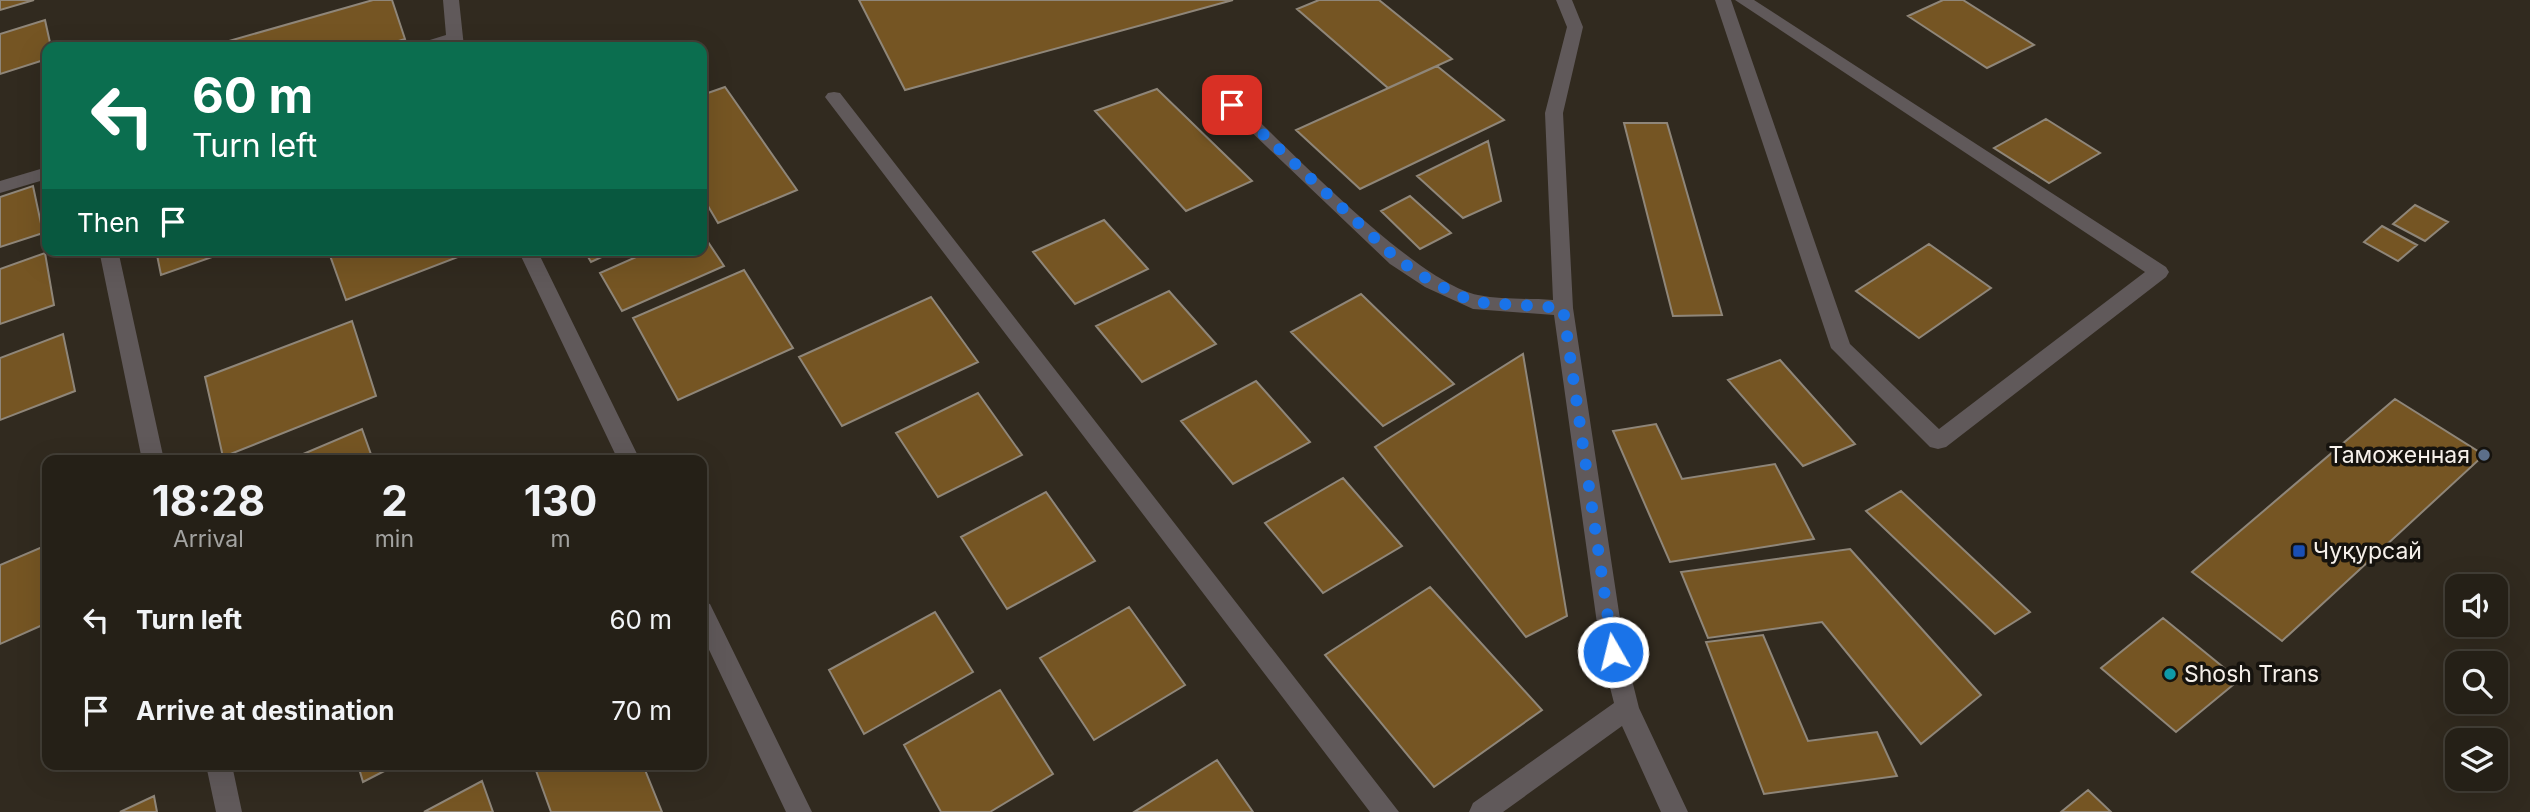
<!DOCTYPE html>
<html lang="en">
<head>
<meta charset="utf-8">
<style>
	:root { --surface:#252017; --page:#312d24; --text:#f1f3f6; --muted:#a3a3a1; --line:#423e36 }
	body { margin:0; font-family:Inter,sans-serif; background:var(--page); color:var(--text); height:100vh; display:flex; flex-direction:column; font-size:26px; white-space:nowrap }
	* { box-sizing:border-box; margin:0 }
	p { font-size:23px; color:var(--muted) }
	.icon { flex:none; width:38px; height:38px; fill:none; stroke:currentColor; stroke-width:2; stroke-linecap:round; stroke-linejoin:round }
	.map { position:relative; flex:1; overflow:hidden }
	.details { position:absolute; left:42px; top:455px; width:665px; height:315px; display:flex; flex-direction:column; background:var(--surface); border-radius:14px; box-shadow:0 7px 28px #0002,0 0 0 2px var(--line) }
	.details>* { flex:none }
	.banner { position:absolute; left:42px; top:42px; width:665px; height:214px; border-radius:14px; box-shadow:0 7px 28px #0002,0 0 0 2px var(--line); background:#0b6e4f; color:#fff; overflow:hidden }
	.fabs { position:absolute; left:2445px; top:574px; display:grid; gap:14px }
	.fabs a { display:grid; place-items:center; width:63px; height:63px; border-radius:14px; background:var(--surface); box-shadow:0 7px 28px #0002,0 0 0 2px var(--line); font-size:35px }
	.pin { position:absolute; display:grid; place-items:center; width:60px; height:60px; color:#fff; margin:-30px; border-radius:14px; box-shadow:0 4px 10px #0006 }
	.me { position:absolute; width:77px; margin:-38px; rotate:352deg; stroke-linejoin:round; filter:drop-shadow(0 0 5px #0008) }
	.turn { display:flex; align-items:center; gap:24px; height:147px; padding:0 35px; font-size:32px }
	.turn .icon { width:91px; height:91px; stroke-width:2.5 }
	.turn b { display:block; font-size:49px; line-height:60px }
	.then { display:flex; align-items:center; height:66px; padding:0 35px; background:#0003; gap:14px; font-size:26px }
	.eta { display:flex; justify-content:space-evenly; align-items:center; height:119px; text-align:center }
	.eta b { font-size:42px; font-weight:700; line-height:49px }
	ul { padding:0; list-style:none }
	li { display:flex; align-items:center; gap:21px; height:91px; padding:0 35px }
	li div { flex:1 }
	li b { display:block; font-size:26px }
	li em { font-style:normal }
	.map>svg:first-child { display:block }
	.building { fill:#755523; stroke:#8f8679; stroke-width:2 }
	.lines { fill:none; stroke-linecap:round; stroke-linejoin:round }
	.minor { fill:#60595a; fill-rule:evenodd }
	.route { stroke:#1a73e8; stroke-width:12; stroke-dasharray:0 21.6 }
	.service-dot { fill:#5c6f8a; stroke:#16130e; stroke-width:2.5 }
	.transit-dot { fill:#1a4fb4; stroke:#16130e; stroke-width:2.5 }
	.culture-dot { fill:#0f9aa8; stroke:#16130e; stroke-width:2.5 }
	.labels { text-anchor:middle; stroke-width:7; stroke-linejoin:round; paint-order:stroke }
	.poi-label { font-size:23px; fill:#f6f0ea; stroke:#16130e; text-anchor:start }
</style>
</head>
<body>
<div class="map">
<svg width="2530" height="812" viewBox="0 0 2530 812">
	<rect width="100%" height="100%" fill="#312a1f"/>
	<path class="building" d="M0,0h34l-34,10z
		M373,0h19l13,39 -26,8h-171z
		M859,0h374l-328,90z
		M1319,0h60l73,59 -64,29 -91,-79z
		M1943,0h20l71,45 -47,23 -79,-52z
		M45,20l6,27h-4v12l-47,15v-40z
		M1437,66l67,54 -144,69 -64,-59z
		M725,87l72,103 -79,33 -16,-27v-101z
		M1157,89l95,92 -66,30 -91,-100z
		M2046,119l54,34 -51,30 -55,-35z
		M1624,123h43l55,192 -49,1z
		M1488,141l13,60 -38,17 -46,-42z
		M33,186l10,47 -43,14v-50z
		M1410,196l41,37 -31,16 -39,-38z
		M2415,205l33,17 -23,19 -32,-17z
		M1104,220l44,49 -73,35 -42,-52z
		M2382,226l35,19 -19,16 -34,-19z
		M702,233l22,33 -102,45 -22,-38 52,-23h50z
		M1929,244l62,44 -72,50 -63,-47z
		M156,250h76l-71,25z
		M328,250h148l-130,50z
		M584,250h33l-26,12z
		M45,253l9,52 -54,19v-55z
		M744,270l49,78 -115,52 -45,-82z
		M1169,291l47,53 -74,38 -46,-56z
		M1361,294l93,90 -71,42 -92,-94z
		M931,297l47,65 -136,64 -43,-69z
		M352,321l24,75 -153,61 -18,-80z
		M63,334l12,57 -75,29v-62z
		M1523,354l44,262 -41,21 -151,-190z
		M1780,360l75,84 -52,22 -75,-86z
		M1256,381l54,61 -77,42 -52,-63z
		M978,393l44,62 -84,42 -42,-64z
		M2395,399l89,56 -202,186 -90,-69z
		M1656,424l26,55 93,-15 39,75 -144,23 -57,-131z
		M362,429l11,31h-84z
		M1343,478l59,68 -79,47 -58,-70z
		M1901,491l129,121 -35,22 -129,-123z
		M1046,492l49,69 -88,48 -46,-72z
		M47,545v78l-47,21v-79z
		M1850,549l131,146 -60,49 -99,-122 -114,16 -27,-66z
		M1430,587l112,123 -108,77 -109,-132z
		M1129,607l56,78 -91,55 -54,-82z
		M935,612l38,60 -109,62 -35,-64z
		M2163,618l76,62 -63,52 -75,-64z
		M1763,635l45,106 69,-9 20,44 -133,18 -58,-152z
		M1000,690l53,84 -63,38h-49l-37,-67z
		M1217,760l36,52h-119z
		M358,765h38l-33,17z
		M534,765h109l19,47h-111z
		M482,781l11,31h-69z
		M2088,790l23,22h-50z
		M154,796l3,16h-37z"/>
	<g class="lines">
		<path class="minor" d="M443,0h16l5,47h-46l2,-4 26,-8z
			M1556,0h16l11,27 -20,86 10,195 52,344 14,56 49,104h-27l-39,-86 -119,86h-34l4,-9 141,-100 -13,-51 -47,-337 -81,-6 -48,-22 -35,-23 -167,-159 9,-6 6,2c50,47 179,182 240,194 24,5 50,3 75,5l-8,-187 22,-86z
			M1715,0h16l119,344 89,85 206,-157 -410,-272h19l412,267 3,5 -3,5 -220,170 -8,2 -8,-2 -99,-99z
			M834,92l6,1 559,719h-29l-542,-711 -3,-4 3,-4z
			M47,167v12l-47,14v-12z
			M99,250h19l46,210h-22z
			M518,250h19l103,210h-22z
			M702,601l8,3 102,208h-26l-84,-177z
			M206,765h26l10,47h-26z"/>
	</g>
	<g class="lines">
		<path class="route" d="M1232,105l165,154 35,23 41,20 90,6 50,344"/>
	</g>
	<circle class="service-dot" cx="2484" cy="455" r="7"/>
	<rect class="transit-dot" x="2292" y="544" width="14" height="14" rx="3.5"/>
	<circle class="culture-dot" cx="2170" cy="674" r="7"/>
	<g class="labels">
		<g class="poi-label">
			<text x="2470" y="463" text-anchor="end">Таможенная</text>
			<text x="2313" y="559">Чуқурсай</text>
			<text x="2184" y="682">Shosh Trans</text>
		</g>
	</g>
</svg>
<div class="fabs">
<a><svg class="icon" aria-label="sound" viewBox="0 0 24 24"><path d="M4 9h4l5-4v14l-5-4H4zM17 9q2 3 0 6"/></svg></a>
<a><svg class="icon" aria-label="search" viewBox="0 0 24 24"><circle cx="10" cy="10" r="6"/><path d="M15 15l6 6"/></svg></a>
<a><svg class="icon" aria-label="layers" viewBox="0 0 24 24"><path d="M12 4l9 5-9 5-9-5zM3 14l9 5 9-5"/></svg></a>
</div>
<div class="pin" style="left:1232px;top:105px;background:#d93025"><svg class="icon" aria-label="arrive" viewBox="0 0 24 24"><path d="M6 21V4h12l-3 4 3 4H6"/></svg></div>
<svg class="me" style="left:1613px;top:652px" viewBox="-20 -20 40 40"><circle r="17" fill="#1a73e8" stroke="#fff" stroke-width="3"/><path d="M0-11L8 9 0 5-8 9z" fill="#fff"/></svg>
<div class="banner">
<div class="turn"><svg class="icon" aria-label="left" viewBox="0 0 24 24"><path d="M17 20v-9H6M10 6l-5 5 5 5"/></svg><div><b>60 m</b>Turn left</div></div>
<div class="then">Then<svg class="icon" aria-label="arrive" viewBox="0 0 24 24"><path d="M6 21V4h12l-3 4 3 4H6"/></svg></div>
</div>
<section class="details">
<div class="eta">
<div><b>18:28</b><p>Arrival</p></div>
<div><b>2</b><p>min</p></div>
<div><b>130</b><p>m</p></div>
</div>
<ul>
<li><svg class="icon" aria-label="left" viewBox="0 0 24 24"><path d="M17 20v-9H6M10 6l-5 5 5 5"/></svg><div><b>Turn left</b></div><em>60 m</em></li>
<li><svg class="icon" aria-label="arrive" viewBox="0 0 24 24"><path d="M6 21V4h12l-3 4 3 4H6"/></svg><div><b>Arrive at destination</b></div><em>70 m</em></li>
</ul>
</section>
</div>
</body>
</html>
